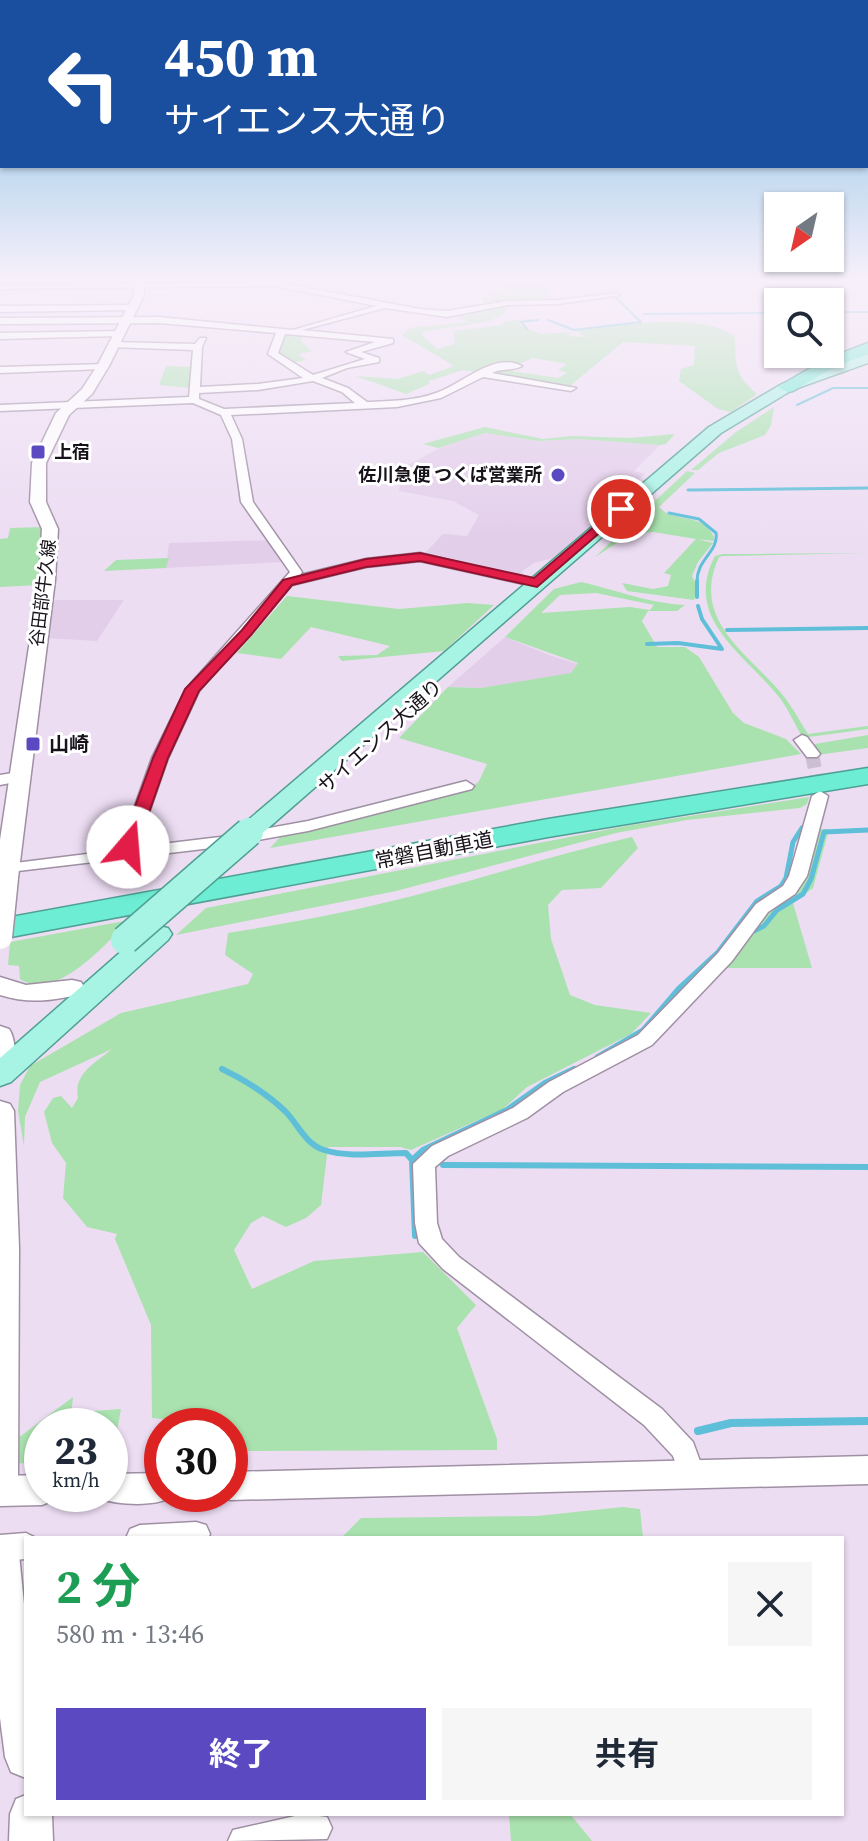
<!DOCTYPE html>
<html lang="ja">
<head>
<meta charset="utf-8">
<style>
	:root { --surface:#fff; --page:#f6f6f7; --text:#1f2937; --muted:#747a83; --accent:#5a49c1 }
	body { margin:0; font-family:"Source Serif 4","Noto Sans JP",serif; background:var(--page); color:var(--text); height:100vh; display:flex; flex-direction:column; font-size:30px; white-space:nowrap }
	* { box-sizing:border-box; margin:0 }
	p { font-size:26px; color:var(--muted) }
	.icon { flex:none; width:44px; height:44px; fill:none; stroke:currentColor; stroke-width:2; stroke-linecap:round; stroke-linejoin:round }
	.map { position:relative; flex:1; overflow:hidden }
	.sheet { position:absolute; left:24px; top:1536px; width:820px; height:280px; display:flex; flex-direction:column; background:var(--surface); border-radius:0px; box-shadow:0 2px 6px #0004 }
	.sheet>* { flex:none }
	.hud { position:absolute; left:0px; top:0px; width:868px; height:168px; box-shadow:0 2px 6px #0004; background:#1a4fa0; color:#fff; overflow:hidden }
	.needle { width:52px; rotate:214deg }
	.fabs { position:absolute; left:764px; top:192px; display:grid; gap:16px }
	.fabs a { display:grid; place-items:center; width:80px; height:80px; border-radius:0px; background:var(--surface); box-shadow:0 2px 6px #0004; font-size:40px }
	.speed { position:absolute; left:24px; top:1408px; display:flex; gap:16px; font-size:40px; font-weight:700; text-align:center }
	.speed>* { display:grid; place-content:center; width:104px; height:104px; border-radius:50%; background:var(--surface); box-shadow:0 2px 6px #0004; line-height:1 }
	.speed small { font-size:20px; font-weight:400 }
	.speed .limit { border:12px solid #d22; background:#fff; color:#111 }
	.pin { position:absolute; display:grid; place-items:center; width:68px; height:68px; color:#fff; margin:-34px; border:4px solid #fff; border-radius:50%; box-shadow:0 2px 8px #0007 }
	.me { position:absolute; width:88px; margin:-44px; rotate:18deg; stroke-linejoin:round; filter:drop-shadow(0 0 6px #0008) }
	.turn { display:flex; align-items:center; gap:28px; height:168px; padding:0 32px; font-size:36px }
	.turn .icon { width:104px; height:104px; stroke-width:2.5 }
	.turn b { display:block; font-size:56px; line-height:68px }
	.round { display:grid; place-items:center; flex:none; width:84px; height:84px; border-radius:0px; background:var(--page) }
	.head { display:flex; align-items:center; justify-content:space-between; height:136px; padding:0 32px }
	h1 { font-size:48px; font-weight:700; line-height:60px; color:#1e9e55 }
	.cta { display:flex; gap:16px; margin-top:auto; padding:16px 32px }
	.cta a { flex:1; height:92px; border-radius:0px; background:var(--accent); color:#fff; font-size:32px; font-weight:700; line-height:92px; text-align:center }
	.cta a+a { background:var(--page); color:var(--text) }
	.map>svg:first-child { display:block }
	.built { fill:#e3ceea }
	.green { fill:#a9e2ae; fill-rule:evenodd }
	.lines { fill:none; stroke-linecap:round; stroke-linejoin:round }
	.stream-far5 { stroke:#5fbfd9; stroke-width:2 }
	.stream-far4 { stroke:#5fbfd9; stroke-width:3 }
	.stream-far3 { stroke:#5fbfd9; stroke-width:4 }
	.stream-far2 { stroke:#5fbfd9; stroke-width:5 }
	.stream-far1 { stroke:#5fbfd9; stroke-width:6 }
	.stream { stroke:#5fbfd9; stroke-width:8 }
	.minor-tunnel { stroke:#cdbfd2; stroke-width:14; stroke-dasharray:14 7; stroke-linecap:butt }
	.minor-casing { stroke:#9f90a4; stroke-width:3 }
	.tertiary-casing { stroke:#9f90a4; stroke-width:3 }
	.secondary-casing { stroke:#9f90a4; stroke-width:3 }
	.primary-casing { stroke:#4fa093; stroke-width:3 }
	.motorway-casing { stroke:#4fa093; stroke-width:3 }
	.minor { fill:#fff; fill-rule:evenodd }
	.tertiary { fill:#fff; fill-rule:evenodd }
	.secondary { fill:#fff; fill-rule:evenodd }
	.primary { fill:#a7f4e5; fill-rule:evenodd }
	.motorway { fill:#6cedd4; fill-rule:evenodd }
	.secondary-bridge-casing { stroke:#9f90a4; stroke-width:27; stroke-linecap:butt }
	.primary-bridge-casing { stroke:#4fa093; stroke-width:31; stroke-linecap:butt }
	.secondary-bridge { stroke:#fff; stroke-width:24 }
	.primary-bridge { stroke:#a7f4e5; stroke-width:28 }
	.route { fill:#e11d48; stroke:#92132f; stroke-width:2 }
	.poi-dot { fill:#5a49c1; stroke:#fff; stroke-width:3 }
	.labels { text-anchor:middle; stroke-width:6; stroke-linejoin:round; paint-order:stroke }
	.far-poi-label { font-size:18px; font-weight:bold; fill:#18121a; stroke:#fff; text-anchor:start }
	.far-street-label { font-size:18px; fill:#18121a; stroke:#fff }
	.street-label { font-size:20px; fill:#18121a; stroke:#fff }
	.poi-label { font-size:20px; font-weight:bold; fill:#18121a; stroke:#fff; text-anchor:start }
</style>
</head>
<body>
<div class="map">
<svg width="868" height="1841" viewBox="0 0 868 1841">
	<rect width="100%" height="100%" fill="#edddf3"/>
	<path class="built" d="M485,433l52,8 41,-2 82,6 -26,26 11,3 -58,49 5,2 -39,33 -19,5 -12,8 2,7 -101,-23 20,-21 24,2 12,-21 -26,-14 -54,-10 3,-23 44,-23z
		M271,540l14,22 -119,6 3,-25z
		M51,600h73l-27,41 -53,-3z
		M505,637l47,19 26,8 -7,10 -50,9 -40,5 -33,-1z"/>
	<path class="green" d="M480,280h45l23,8 3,12 -42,5 -5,10 -18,7 -61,9 -3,4 15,14 18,-5 -1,-13 47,-6 5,-4 28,-2 -14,3 -1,3 22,9 30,-2 -2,4 17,1 -10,-6c41,-5 126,-21 159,6 1,30 -1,37 22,57l-26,18 -13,-3 -39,-28 2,-12 13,-4 1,-19 -72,-4 -53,44 -107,-16 -34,11v3l-23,10 -50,-18 41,3 27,-8 5,4 25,-9 -52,-31 8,-7 58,-6 -14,-7 27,-6 3,-5 -2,-6 22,-10 -9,-7zM533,358l34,6 -9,6 9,3 -9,5 -54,-8z
		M286,333l41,3 -25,1 -1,4 11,10 -14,3 8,6 -13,3 -14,-10z
		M166,366l28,1 -3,21 -32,-3z
		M774,407l-3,18 -6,10 -46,18 -21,17h-7l45,-38z
		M485,427l58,12 29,-3 58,2 45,-4 -9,10 -6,1 -82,-6 -41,2 -52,-8 -47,15 -15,-4z
		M687,471l8,2 -36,34c15,17 43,4 55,30v4l-17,-2 16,4 -15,19 -6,14 6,12 -4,12 -67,-9 -5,-8 31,6 15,-3 3,-11 -7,-2 32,-34 -43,-7 -22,2 -36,23z
		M43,527l-3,58 -40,2v-48l8,-1 2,-10z
		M868,553l-145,3 -4,1c-27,59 21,91 57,130 13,14 22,31 32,47l60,-8v3l-59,8 -8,-2c-7,-12 -13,-27 -22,-38 -34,-43 -97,-78 -64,-141l8,-2z
		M169,558l-3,10 -62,3 12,-11z
		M581,582c36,8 66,21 104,23l-8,6h-29l-6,10 15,26h28l14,10 34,56 11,10 42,16 15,15 -531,94 13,-14 57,-11 132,-35 7,-7 8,-17 -88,-26 49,-51 33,1 90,-15 7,-10 -73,-26 49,-48zM596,593l58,12 -4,5 -20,-3 -89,6 19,-18z
		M287,596l112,13 69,-6 26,2 -50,46 -102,10 -4,-5 39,-1 13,-9 -79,-19 -30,32 -44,-6z
		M868,735v13l-51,7 -2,-11z
		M809,797l-2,7 -7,4 -113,12 -71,13 -220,58 -220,44 30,-27 420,-82z
		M818,829h11l-16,59 -20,15 19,65h-87l34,-47 23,-19z
		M632,837l6,11 -37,40 -39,2 -14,15 3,34 19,56 25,10 56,8 -20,21 -104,53 -24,22 -92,41 -11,-3h-72l-7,58 -15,13 -20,9 -23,-11 -12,7 -17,27 18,39 62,-28 109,-9 53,53 -19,23 40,111v11l-267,1v-25l-78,-8 -1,-93 -36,-86 2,-5 -30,-7 -24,-29 3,-35 -14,-20 -8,-31 9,-14 8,-2 11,12 6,-10c-5,-25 18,-35 34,-49l-72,33 -15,35 -1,29 -6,-35 2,-26 10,-19 91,-53 127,-29 5,-10 -28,-19 3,-22c69,-11 137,-24 203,-42 67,-17 133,-39 201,-54z
		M130,920c-24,23 -74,83 -110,59l-1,-13 -11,-1 2,-23z
		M73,1397l-3,29h-28v38l-26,-1 -2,-22z
		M121,1409l-7,40 -4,1v-24h-33l3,-14z
		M623,1507l17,2 3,29h-302l20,-20 176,-2z
		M509,1814h61l22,27h-81z"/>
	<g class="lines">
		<path class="stream-far5" d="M616,298l25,24
			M830,312h38
			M644,314l134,-1
			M548,320l26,10 67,-8
			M527,329l-6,-7 17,-2
			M797,405l36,-17h35"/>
		<path class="stream-far4" d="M688,490l180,-2
			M669,513l30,6 17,14c3,19 -20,26 -19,50"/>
		<path class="stream-far3" d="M697,597v-16
			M727,630l141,-2
			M647,644l31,-1 44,6 -20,-30 -4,-13"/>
		<path class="stream-far2" d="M754,931l10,-5 13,-16 26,-16 8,-15 13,-47 44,-2
			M597,1057l46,-27 36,-42 39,-36 39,-51 24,-15 5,-8 7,-36 9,-14"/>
		<path class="stream-far1" d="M222,1069c23,11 44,24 63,42 13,13 20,33 39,39 26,8 55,3 82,3l6,7 3,76
			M412,1160l11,-10 84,-40 38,-27 29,-14
			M443,1165l425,2"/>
		<path class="stream" d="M698,1431l33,-8 137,-2"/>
		<path class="minor-tunnel" d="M812,754l8,42"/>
		<g class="minor-casing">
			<path id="minor" d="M599,280h269v2l-266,2z
				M276,282l144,27 27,2 60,-10 51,-1 58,-7 4,2 -62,9 -51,1 -60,12 -62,-9 -83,22 91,9v4l-32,9 18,6v4l-32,6 -25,10 26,10 19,14c22,-1 47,-1 69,-9 25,-8 58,-42 86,-27 -8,5 -21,2 -30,7l84,15 -5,3 -88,-14 -42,21 -44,9 -166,8 11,24 11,63 49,70 -2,3 66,-16 54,-6 123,30 -6,4 -117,-26 -54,6 -74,18 -93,106 -31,67 -31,89 83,-10 88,-16 158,-40 8,5 -2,3 -164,42 -88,16 -219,26 -1,-6 7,-3 112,-14 33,-92 34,-69 104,-117 -49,-70 -9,-63 -11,-24 -28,-12 -193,8v-6l189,-8 4,-47 -82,-3 3,-5 81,2 5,-6h6l-4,9 -2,40 58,-3 45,-6 -35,-24 8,-21 -117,-10 -159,1v-6l159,-1 134,13 83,-24 -100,-20 -276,3v-4zM285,334l90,8 -29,10 19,7 -52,16 -35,-22zM313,381l29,11 13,11 -131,6 -25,-10v-6l59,-3z
				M137,305l-3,5 -134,2v-6z
				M121,331l-3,5 -118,3v-6z
				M106,364l-3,5 -103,4v-6z
				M802,735l5,2 13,17 -3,3h-10l-13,-17z
				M19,772l6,2 2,3 -2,3 -25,5v-10z
				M820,791l8,5 -21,80 -12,18 -27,18 -36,49 -80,84 -89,47 -36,26 -79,38 -13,11 2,56 5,16 17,18 203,152 31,33 12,33 -4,8 -9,4 -9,-4 -10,-27 -29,-31 -201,-156 -24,-26 -4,-20 -2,-59 19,-18 81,-38 36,-26 89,-47 80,-82 38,-49 27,-18 6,-10 23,-80z
				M196,1522l10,3 4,9 -2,4h-82l4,-9 10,-4z
				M26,1533l10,5h-10v21l-26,2v-26z
				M304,1814l23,3 5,11 -5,11 -99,2 5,-11z"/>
		</g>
		<g class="tertiary-casing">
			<path id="tertiary" d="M868,1456v28l-638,16 -13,-6h13v-22z
				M162,1473v21h13c-14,14 -58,11 -77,4l-2,-4h14v-20z
				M42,1475v19h15l-3,6 -12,5 -42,1v-30z"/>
		</g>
		<g class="secondary-casing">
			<path id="secondary" d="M134,280h10v15l-35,71 -17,28 -23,21 -23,48v39l12,27 -3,51 -37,298 -4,5h-14v-43l39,-260 3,-51 -12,-27 2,-39 24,-50 26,-24 15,-23 37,-71z
				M0,977l26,8 46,-5 9,2 4,6 -4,6c-29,7 -53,10 -81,1z
				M0,1026l9,3c8,11 8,42 1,53l-10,3z
				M0,1101l10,3 4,7 5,137 -1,230 -5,11 -13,5z
				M0,1537l13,5 6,12 7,70v154l-15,-6 -6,-15 -5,-39z
				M26,1795v19h26l1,27h-44l1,-27 6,-15z"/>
		</g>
		<g class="primary-casing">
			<path id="primary" d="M868,354v9l-76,27 -71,43 -463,404h-18l-4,-5 4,-5 469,-400 73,-43z
				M158,926l10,2 4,6 -4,6 -157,142 -11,4v-28l148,-130z"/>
		</g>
		<g class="motorway-casing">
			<path id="motorway" d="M868,343v11l-32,12 -43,25 -6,1 -9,-5 46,-27z
				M868,768v16l-320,53 -548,102v-20l548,-100z"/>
		</g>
		<use href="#minor" class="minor"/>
		<use href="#tertiary" class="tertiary"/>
		<use href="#secondary" class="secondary"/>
		<use href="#primary" class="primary"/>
		<use href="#motorway" class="motorway"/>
		<g class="secondary-bridge-casing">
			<path id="secondary-bridge" d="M0,937l6,-59"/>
		</g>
		<g class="primary-bridge-casing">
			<path id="primary-bridge" d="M125,940l124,-108"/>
		</g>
		<use href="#secondary-bridge" class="secondary-bridge"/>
		<use href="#primary-bridge" class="primary-bridge"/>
	</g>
	<linearGradient id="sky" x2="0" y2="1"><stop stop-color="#71b8e2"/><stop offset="0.52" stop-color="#f7f0fa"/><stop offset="1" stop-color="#f7f0fa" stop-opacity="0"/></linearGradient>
	<rect width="868" height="538" fill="url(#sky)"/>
	<path class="route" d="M617,507l10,2 -90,78 -117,-26 -54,6 -74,18 -41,50 -52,56 -31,67 -31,89 -3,4h-12l-2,-4 33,-89 32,-69 57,-59 41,-50 83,-21 54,-6 114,25z"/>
	<g class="poi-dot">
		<rect x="30" y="444" width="16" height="16" rx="4"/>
		<circle cx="558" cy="475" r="8"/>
		<rect x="25" y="736" width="16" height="16" rx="4"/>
	</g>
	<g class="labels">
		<g class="far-poi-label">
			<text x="54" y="458">上宿</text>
			<text x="542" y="481" text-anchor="end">佐川急便 つくば営業所</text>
		</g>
		<g class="far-street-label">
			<text transform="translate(43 593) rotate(-83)" y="6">谷田部牛久線</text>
		</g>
		<g class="street-label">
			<text transform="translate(380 736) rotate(-42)" y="7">サイエンス大通り</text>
			<text transform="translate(434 850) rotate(-11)" y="7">常磐自動車道</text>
		</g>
		<g class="poi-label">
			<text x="49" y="751">山崎</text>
		</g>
	</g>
</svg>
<div class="fabs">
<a><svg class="needle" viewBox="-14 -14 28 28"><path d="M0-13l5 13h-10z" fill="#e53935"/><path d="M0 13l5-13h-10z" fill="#747a83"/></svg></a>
<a><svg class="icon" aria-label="search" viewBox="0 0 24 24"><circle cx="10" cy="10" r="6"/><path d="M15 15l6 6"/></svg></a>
</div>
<div class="speed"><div>23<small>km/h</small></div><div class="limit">30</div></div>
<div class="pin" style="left:621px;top:509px;background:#d93025"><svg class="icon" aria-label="arrive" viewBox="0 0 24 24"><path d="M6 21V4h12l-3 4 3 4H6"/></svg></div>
<svg class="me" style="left:128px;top:847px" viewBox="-20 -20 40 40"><circle r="19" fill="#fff"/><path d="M0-13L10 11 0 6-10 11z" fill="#e11d48"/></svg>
<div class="hud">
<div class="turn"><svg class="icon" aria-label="left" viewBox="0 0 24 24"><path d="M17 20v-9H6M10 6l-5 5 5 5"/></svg><div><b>450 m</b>サイエンス大通り</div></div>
</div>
<section class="sheet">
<div class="head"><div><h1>2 分</h1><p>580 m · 13:46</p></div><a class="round"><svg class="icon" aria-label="close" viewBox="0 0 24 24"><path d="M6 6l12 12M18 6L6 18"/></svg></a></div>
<div class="cta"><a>終了</a><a>共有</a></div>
</section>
</div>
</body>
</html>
